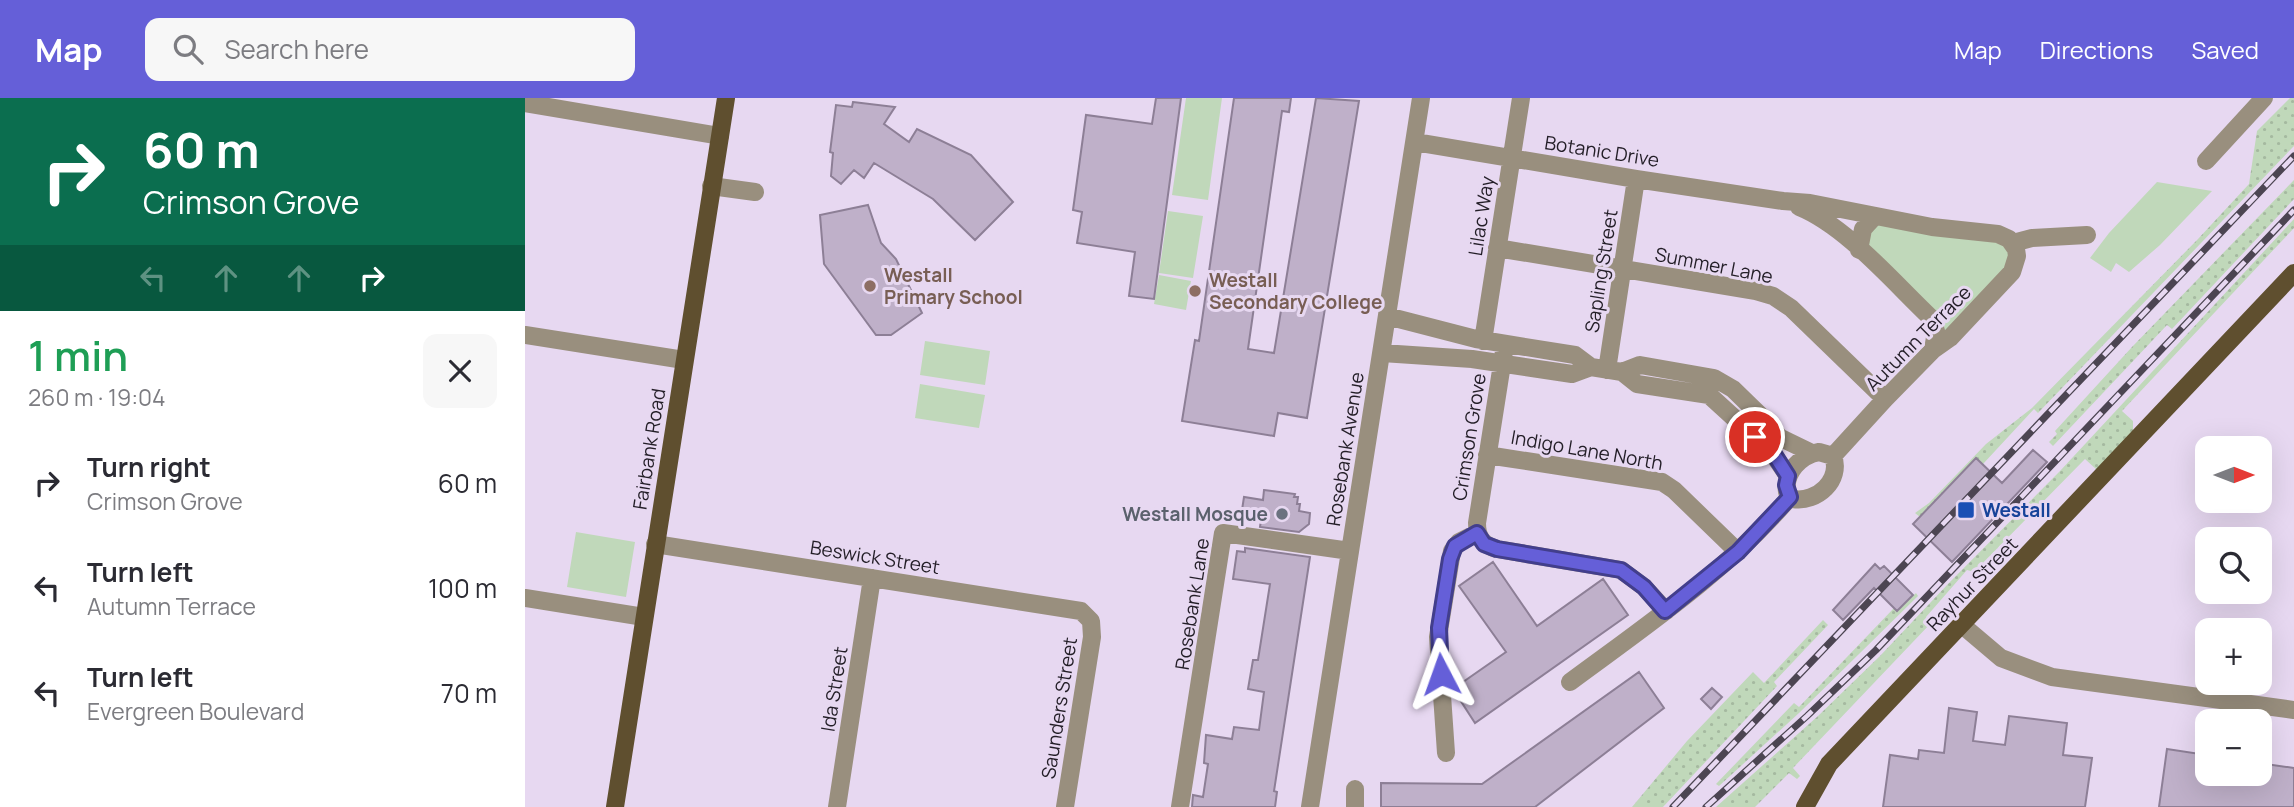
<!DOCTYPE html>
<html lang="en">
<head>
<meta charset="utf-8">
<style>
	:root { --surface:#fff; --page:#f7f7f7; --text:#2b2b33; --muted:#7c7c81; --accent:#655fd8 }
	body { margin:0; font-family:Manrope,sans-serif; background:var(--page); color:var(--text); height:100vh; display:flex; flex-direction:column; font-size:26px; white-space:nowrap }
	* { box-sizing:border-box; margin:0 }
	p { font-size:23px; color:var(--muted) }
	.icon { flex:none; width:38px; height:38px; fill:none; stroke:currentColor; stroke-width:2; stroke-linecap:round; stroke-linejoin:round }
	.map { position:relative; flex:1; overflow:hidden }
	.drawer { display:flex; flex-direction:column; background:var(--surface); width:525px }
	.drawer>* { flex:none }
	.banner { background:#0b6e4f; color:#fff; overflow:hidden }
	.needle { width:46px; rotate:90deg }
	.controls { position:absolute; left:1670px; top:338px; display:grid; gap:14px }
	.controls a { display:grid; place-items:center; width:77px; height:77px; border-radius:14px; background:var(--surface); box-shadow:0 7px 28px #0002; font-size:35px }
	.pin { position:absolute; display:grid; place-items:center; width:60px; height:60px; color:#fff; margin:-30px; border:4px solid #fff; border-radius:50%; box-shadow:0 2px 7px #0007 }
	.me { position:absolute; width:77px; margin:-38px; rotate:356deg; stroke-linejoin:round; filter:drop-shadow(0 0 5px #0008) }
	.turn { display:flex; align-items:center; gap:24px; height:147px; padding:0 28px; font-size:32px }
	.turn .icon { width:91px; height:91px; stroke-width:2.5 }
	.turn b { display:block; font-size:49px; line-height:60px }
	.lanes { display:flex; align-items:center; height:66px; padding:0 28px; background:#0003; justify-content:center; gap:35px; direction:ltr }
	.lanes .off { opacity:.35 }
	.round { display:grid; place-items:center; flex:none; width:74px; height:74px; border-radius:14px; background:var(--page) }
	.headline { display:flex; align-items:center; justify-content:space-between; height:119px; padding:0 28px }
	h1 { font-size:42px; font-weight:600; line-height:52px; color:#1e9e55 }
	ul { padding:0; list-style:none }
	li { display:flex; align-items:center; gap:21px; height:105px; padding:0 28px }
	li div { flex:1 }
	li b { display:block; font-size:26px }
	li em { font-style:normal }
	header { display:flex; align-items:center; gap:42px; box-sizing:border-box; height:98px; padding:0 35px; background:var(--accent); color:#fff }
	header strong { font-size:33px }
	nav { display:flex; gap:38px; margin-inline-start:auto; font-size:24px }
	.search { width:490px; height:63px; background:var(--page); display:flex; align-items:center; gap:18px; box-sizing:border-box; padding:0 24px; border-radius:14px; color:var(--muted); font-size:26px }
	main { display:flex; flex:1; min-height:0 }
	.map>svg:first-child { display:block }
	.grass { fill:url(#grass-dots) }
	.park { fill:#c0d8ba }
	.building { fill:#bfb0c9; stroke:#8d7f96; stroke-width:2 }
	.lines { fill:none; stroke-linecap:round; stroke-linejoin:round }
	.minor { stroke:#998f7e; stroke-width:18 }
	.major { stroke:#5f4f2f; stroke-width:18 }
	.rail-casing { stroke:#4c4552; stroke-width:7 }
	.rail { stroke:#e7d8f1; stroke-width:4.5; stroke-dasharray:13; stroke-linecap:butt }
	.route-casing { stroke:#423e8c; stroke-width:18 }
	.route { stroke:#655fd8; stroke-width:12 }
	.education-dot { fill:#8d6e63; stroke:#e7d8f1; stroke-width:2.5 }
	.transit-dot { fill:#1a4fb4; stroke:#e7d8f1; stroke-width:2.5 }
	.worship-dot { fill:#6b7280; stroke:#e7d8f1; stroke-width:2.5 }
	.labels { text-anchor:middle; stroke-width:6; stroke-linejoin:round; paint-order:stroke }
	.street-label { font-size:19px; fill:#231e27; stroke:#e7d8f1 }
	.education-label { font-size:19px; font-weight:bold; fill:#785e54; stroke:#e7d8f1; text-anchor:start }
	.transit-label { font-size:19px; font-weight:bold; fill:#164399; stroke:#e7d8f1; text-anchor:start }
	.worship-label { font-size:19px; font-weight:bold; fill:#5b616d; stroke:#e7d8f1; text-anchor:end }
</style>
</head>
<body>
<header>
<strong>Map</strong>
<div class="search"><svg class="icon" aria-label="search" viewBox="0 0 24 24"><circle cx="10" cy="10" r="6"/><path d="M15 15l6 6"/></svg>Search here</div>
<nav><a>Map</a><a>Directions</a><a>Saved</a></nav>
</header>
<main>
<section class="drawer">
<div class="banner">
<div class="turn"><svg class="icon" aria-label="right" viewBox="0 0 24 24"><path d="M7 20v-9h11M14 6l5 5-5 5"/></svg><div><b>60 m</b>Crimson Grove</div></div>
<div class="lanes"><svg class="icon off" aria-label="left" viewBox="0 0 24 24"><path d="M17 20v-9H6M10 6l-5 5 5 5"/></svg><svg class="icon off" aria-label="ahead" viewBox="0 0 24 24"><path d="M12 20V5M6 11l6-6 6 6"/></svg><svg class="icon off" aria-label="ahead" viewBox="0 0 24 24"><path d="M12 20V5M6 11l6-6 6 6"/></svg><svg class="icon" aria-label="right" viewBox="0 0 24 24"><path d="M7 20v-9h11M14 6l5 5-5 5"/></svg></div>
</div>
<div class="headline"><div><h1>1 min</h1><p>260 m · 19:04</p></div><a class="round"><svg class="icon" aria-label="close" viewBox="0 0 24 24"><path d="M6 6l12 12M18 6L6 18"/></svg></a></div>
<ul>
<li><svg class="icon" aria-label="right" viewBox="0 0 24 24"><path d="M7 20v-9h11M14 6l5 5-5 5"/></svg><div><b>Turn right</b><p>Crimson Grove</p></div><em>60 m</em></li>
<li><svg class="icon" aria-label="left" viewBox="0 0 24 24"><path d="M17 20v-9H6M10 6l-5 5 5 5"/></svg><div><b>Turn left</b><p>Autumn Terrace</p></div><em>100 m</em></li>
<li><svg class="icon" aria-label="left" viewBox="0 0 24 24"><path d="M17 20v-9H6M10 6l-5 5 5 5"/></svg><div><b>Turn left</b><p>Evergreen Boulevard</p></div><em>70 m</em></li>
</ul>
</section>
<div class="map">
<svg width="1769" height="709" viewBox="0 0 1769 709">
	<defs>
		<pattern id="grass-dots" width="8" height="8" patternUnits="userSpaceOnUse" patternTransform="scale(1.75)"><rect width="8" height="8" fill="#c0d8ba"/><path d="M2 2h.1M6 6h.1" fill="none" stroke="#a5b9a0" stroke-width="1.8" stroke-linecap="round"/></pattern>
	</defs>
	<rect width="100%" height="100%" fill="#e7d8f1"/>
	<path class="grass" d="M1765,0h4v48l-256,267 -4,-4 -51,55 -7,-6 -56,59 -5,-4 14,-10 57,-59 46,-36 166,-169 51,-55 8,-53z
		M1769,82v19l-122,130 -5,-4 -114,121 -4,-4 8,-8 -2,-3 77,-84z
		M1769,121v9l-172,183 11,10v10l-36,39 -12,-11 -111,113 -7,-2 -41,47 5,6 -138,145 7,8 -3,3 -8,-6 -34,34h-39l102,-91 62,-60 67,-71 113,-114z
		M1391,495l2,3 -119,117 -80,73 -3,-2 78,-81 5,4 95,-99 4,3z
		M1298,522l5,5 -54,57 3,4 -114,121h-31l55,-66 66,-69 11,11z"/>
	<path class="park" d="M661,0h36l-14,102 -36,-5z
		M1632,84l55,9 -52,54 -31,27 -13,-9 -5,9 -21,-14 19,-25z
		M643,113l35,5 -10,62 -34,-5z
		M1351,125l125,16 12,23 -66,74 -73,-76 -8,-23z
		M634,177l32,6 -5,29 -32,-6z
		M400,243l65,10 -5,34 -65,-10z
		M395,286l65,11 -6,33 -64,-10z
		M51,434l59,10 -9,55 -59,-10z"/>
	<path class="building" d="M631,0h25l-27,201 -25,-3 6,-44 -58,-9 5,-31 -9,-2 13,-95 66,9z
		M709,0h57l-2,14 -7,-1 -34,238 26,4 42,-255 43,3 -52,317 -29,-5 -4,23 -92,-15 13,-81 4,1z
		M328,4l42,5 -11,17 25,18 8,-13 54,26 42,47 -38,38 -42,-41 -59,-36 -10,15 -10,-8 -13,14 -10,-8 2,-23 -3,-1 6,-47 16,2z
		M343,107l13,38 15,16 26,54 -31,22h-15l-52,-71 -4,-49z
		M1508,352l14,12 -95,100 -39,-38 63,-66 26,25z
		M739,392l31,4 -1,3h4l-1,7h3l-1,7 11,2 -1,11 -10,8 -39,-5 2,-14 -20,-3 2,-13 19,3z
		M720,450l65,9 -36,234 3,1 -2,15h-83l1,-12 10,2 5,-33 -4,-1 2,-28 26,4 2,-12 25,3 5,-38 -16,-3 5,-29h5l12,-76 -37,-5 4,-28 8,1z
		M968,464l44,64 66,-47 25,36 -153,108 -22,-34 53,-37 -47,-66z
		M1350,466l5,5 4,-3 29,29 -16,16 -23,-23 -31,32 -10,-10z
		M1114,574l25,36 -129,99h-154v-24l101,1z
		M1187,590l10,9 -11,12 -10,-10z
		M1424,610l28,4 -4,29 32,4 4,-29 58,7 -4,32 29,3 -7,49h-202l7,-52 28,4 1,-9 25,3z
		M1642,651l40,6v19h52v-11l35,5v39h-135z"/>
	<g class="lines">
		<path class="minor" d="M0,5l195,33
			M890,44l221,37 147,22 27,2 122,24 66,7 11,5 7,10 1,7 -5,16 -62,66 -17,12 -48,49 -52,57
			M1681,63l58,-63
			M186,88l44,6
			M1274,109c47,19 94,75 131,110l6,14 -3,19
			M1488,145l19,-5 55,-3
			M972,150l259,43 17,5 18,12 94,91
			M1334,152l4,-21 12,-13
			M862,218l89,23 99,16 16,12 31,5 15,12 72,11 46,42 11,7 22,32
			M0,237l159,25
			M958,243l38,-243
			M980,247l-28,178c0,15 6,22 20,26l124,21 23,17 22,24
			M857,255l90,6 100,15 19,-7
			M1082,272l29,-191
			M1097,274l18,-7 74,13 19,11 36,35 10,13 33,16
			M1294,354l14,4c9,24 -16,47 -40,43l-6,-7c-3,-20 14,-37 32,-40z
			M962,357l175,27 12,8 64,62
			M130,446l426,67 10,10 1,16 -27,170
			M0,500l119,19
			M1437,527l39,33 51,19 242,33
			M1045,584c77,-57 157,-111 220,-185
			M921,655l-8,-116 14,-86 7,-9 18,-9
			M312,709l35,-229
			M655,709l43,-274 127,18
			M785,709l111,-709
			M830,709v-18"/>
		<path class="major" d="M90,709l111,-709
			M1280,709l24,-43 465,-491"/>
		<g class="rail-casing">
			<path id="rail" d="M1148,709l621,-651
				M1181,709l101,-91 69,-66 418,-440"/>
		</g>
		<use href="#rail" class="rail"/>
	</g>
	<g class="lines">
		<g class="route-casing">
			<path id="route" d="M916,576l-2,-46 11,-69 5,-13 22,-13 7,11 13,5 124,21 23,17 21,24 73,-59 52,-55 -4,-12 2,-9 -16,-25 -17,-14"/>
		</g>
		<use href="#route" class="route"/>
	</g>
	<g class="education-dot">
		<circle cx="345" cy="188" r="7"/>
		<circle cx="670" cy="193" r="7"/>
	</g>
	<rect class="transit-dot" x="1432" y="403" width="18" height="18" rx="3.5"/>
	<circle class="worship-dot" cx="757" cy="416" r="7"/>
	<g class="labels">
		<g class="street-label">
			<text transform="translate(1077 53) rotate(9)" y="7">Botanic Drive</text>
			<text transform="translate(956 118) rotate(-81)" y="7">Lilac Way</text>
			<text transform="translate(1189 167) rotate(11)" y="7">Summer Lane</text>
			<text transform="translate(1076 173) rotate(-81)" y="7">Sapling Street</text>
			<text transform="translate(1393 240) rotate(-45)" y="7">Autumn Terrace</text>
			<text transform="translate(944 339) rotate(-81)" y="7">Crimson Grove</text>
			<text transform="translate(124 351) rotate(-81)" y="7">Fairbank Road</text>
			<text transform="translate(820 351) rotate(-81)" y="7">Rosebank Avenue</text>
			<text transform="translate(1062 352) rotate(10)" y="7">Indigo Lane North</text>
			<text transform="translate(350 459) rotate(9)" y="7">Beswick Street</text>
			<text transform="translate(1447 486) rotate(-46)" y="7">Rayhur Street</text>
			<text transform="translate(667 506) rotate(-81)" y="7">Rosebank Lane</text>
			<text transform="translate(309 591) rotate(-81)" y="7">Ida Street</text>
			<text transform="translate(534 610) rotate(-81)" y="7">Saunders Street</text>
		</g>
		<g class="education-label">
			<text x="359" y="184">Westall<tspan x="359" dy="22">Primary School</tspan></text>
			<text x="684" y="189">Westall<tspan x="684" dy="22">Secondary College</tspan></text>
		</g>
		<g class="transit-label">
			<text x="1457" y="419">Westall</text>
		</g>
		<g class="worship-label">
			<text x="743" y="423">Westall Mosque</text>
		</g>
	</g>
</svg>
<div class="controls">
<a><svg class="needle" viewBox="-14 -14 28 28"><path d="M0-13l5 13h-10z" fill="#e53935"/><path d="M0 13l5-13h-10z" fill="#7c7c81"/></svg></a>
<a><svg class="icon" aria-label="search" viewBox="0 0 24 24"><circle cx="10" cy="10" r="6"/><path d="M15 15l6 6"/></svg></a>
<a>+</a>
<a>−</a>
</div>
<div class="pin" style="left:1230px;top:339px;background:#d93025"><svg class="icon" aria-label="arrive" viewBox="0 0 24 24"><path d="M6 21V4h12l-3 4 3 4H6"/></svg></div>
<svg class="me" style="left:916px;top:576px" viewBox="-20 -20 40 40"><path d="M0-17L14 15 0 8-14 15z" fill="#655fd8" stroke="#fff" stroke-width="4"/></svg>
</div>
</main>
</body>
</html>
